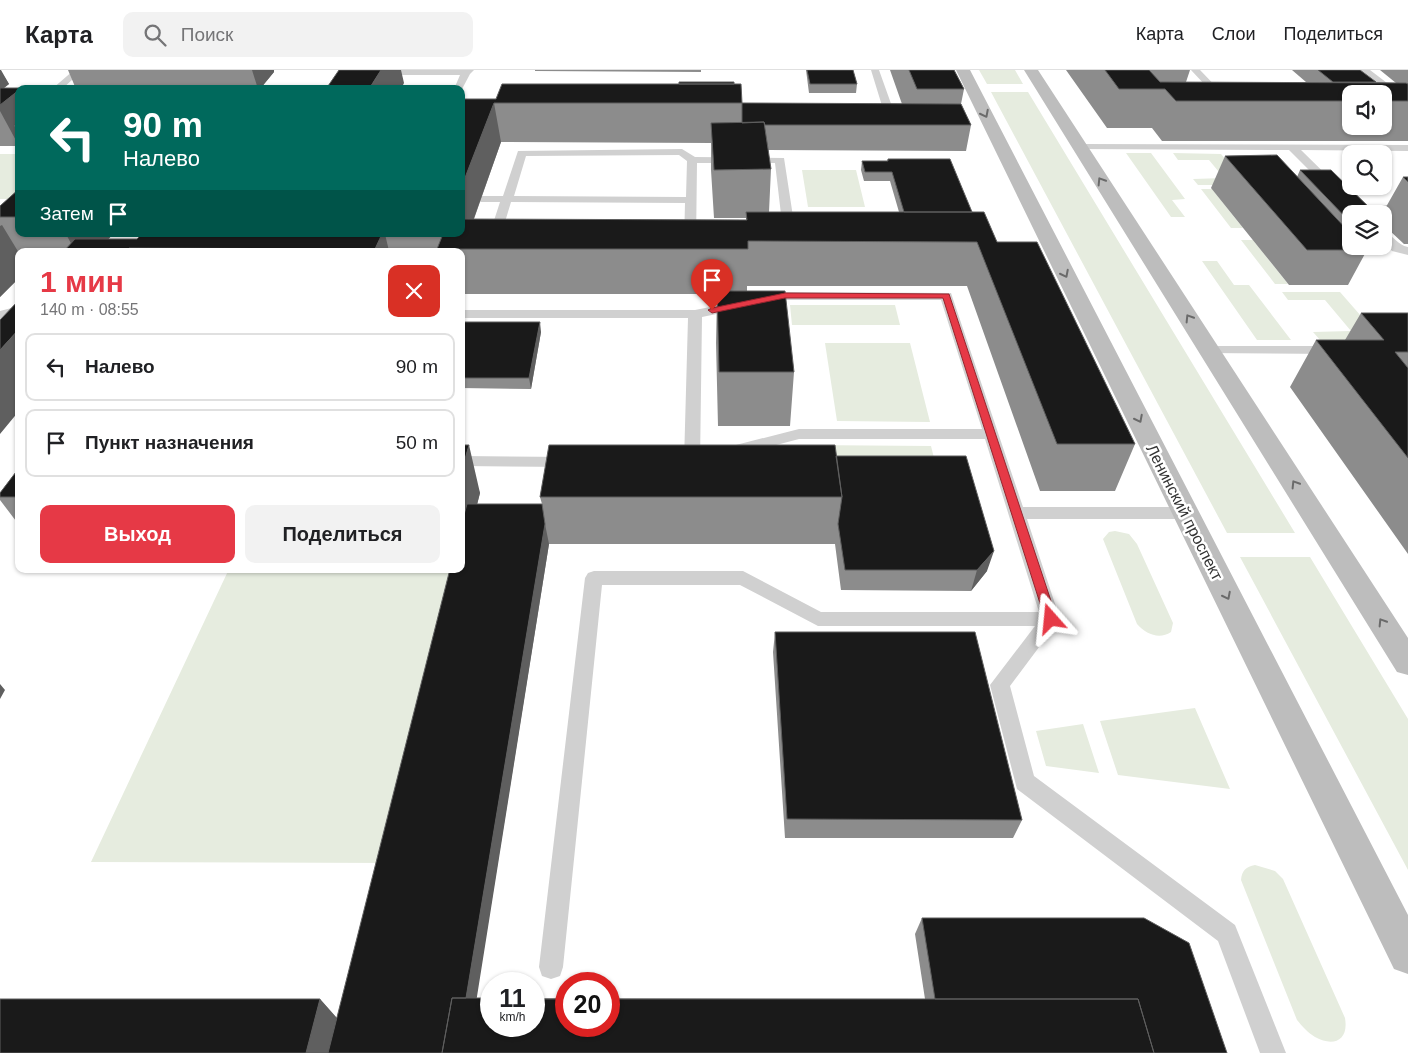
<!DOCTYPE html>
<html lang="ru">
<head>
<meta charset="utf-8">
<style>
	:root { --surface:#fff; --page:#f2f2f2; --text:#202124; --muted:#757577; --line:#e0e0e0; --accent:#e63946 }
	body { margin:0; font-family:Helvetica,sans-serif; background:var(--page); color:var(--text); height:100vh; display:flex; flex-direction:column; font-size:19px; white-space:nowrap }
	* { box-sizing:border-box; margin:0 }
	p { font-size:16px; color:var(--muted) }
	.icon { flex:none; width:28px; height:28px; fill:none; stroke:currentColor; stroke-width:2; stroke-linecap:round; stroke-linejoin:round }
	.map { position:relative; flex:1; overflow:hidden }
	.panel { position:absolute; left:15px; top:178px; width:450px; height:325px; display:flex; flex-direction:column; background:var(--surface); border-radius:10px; box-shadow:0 1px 4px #0004 }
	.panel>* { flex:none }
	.banner { position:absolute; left:15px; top:15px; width:450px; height:152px; border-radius:10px; box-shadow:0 1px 4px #0004; background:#00695c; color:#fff; overflow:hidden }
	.fabs { position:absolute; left:1342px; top:15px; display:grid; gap:10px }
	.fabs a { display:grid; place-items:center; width:50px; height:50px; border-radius:10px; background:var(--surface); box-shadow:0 1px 4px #0004; font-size:25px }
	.speed { position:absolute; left:480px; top:902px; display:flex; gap:10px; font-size:25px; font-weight:700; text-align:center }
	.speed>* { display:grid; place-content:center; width:65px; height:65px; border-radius:50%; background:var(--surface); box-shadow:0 1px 4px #0004; line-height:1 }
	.speed small { font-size:12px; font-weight:400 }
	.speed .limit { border:8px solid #d22; background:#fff; color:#111 }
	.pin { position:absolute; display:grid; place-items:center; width:42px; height:42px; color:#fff; margin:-51px -21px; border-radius:50% 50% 50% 0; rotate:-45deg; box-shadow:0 0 5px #0007 }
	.pin .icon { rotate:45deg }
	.me { position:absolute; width:55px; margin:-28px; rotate:342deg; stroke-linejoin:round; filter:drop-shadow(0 0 4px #0008) }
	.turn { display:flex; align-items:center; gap:18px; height:105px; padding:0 25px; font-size:22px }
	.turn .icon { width:65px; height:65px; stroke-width:2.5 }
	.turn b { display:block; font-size:35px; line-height:42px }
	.then { display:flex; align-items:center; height:48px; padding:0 25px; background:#0003; gap:10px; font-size:19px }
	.round { display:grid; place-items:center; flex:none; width:52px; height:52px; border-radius:10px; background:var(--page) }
	.head { display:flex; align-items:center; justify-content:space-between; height:85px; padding:0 25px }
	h1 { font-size:30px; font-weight:800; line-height:38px; color:var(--accent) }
	.action { display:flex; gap:10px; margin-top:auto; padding:10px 25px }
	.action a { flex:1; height:58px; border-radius:10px; background:var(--accent); color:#fff; font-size:20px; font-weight:800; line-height:58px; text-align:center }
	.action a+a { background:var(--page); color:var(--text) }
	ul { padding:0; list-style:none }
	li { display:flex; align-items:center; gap:15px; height:68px; margin:0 10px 8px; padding:0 15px; border:2px solid var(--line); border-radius:10px }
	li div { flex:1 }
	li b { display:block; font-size:19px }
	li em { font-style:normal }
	header { display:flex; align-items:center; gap:30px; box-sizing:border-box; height:70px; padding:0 25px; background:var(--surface); border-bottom:1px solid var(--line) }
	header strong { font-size:24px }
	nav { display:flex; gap:28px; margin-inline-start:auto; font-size:18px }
	.search { width:350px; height:45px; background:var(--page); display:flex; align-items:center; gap:12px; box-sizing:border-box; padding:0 18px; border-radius:10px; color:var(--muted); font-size:19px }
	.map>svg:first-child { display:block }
	.green { fill:#e6ecdf }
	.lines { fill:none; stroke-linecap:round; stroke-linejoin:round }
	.service { fill:#d0d0d0; fill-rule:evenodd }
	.secondary { fill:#bdbdbd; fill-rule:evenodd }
	.wall { fill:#8c8c8c; fill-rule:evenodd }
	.shaded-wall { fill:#5f5f5f }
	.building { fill:#1a1a1a; stroke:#5f5f5f }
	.oneway { stroke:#6a6a6a }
	.route { fill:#e63946; stroke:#96252e }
	.labels { text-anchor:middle; stroke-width:5; stroke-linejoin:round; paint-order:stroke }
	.street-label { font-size:16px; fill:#333; stroke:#fff }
</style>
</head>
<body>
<header>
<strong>Карта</strong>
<div class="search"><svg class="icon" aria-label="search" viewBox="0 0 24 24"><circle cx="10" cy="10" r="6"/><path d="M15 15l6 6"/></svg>Поиск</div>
<nav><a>Карта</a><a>Слои</a><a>Поделиться</a></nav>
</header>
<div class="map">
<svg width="1408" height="983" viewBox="0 0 1408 983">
	<rect width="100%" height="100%" fill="#fff"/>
	<path class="green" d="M979,0h36l8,14h-36z
		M991,22h37l267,441h-68z
		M1126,83h25l34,46 -13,1 13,17h-14z
		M1173,83l48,1 27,31h-50l-5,-6 31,-1 -15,-18h-31z
		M0,84h19v45h-19z
		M802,100h54l9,37h-57z
		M1201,119h11l31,39h-12z
		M1241,170h12l35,44h-13z
		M1202,191h15l17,24h15l42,55h-34z
		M1282,222h58l42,48h-62l-7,-8 38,-1 -26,-31h-37z
		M790,235h105l5,20h-108z
		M825,273h85l20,79 -93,-1z
		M806,375l125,1 7,28h-129z
		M1115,461l14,3 8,10 36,79 -2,9c-12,8 -25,2 -34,-8l-34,-85 6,-7z
		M1240,487h70l98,162v151z
		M462,497l-71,296 -300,-1 138,-293h232z
		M1195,638l35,81 -112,-14 -18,-54z
		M1083,654l16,49 -53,-7 -10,-35z
		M1255,795l20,6 8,8 62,139c4,23 -12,29 -30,19 -7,-4 -13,-11 -18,-17l-56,-140c1,-10 5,-13 14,-15z"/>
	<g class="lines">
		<path class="service" d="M74,0h9l-21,19h-10z
			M374,0h100l-4,4 -9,17v-2h-7l6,-14h-83l-3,-1z
			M871,0h8l15,42 -2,2 -18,1 -5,-3 5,-3h9z
			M1191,0h9l26,27v4h-6z
			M1360,0h10l38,29v8z
			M1080,74l328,1v6l-107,-1 56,55h51v6h-44l2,3h-13l-64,-64 -213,-1 -1,-2 1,-2z
			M682,79l13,8 89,1 10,65 -6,3 -6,-3 -7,-60h-78l-1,80 -2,3h-8l-2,-3 1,-40 -174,-1 -12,40 -6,4 -6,-4 13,-40h-19l-6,-3 6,-3h22l15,-45zM679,85l8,6 -1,36 -172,-1 12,-40z
			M1384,163c10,2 13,12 24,14v8l-16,-4 -8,-9z
			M785,222l166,1 72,214h163l6,2 2,4 -2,4 -6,2h-159l33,100 -50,67 24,90 201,149 51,128h-26l-42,-112 -201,-152 -27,-104 45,-59h-217l-78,-41h-138l-39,382 -3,9 -9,3 -9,-3 -3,-9 46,-389 3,-5 6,-2h149l78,41h218l-54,-173h-186l-65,17 -6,-1 -2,-4 2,-4 71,-18h183l-41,-129h-156l-83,17 -2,145 -2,4 -6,1 -6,-1 -2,-4 4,-144h-227v-8h234z
			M19,236v8l-19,5v-8z
			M1209,276h125l7,4 -7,4 -130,-1 -2,-3 2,-3z
			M461,386l108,1 6,1 2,4 -2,4 -6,1 -108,-1z"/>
		<path class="secondary" d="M956,0h14l438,845v59l-14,-5z
			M1024,0h14l370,568v37l-11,-3z"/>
	</g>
	<path class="wall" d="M0,0l9,14 -5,4 15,1v57h-19z
		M68,0h206v2l-14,17h-184z
		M535,0h166v2l-166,-1z
		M806,0h47l4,14 -1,9h-47z
		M890,0h64l10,19 -3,15 10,21 -5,26 -198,-1 3,19 -2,43h130l-9,-31h-26l-3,-11 1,-9h25l1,-2 84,53 25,30 138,202 -20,47h-75l-73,-205h-220v5l47,81 -4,54h-72l-2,-83 1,-49h-256v-43h-442v27l-19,19v-91l19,-17v45h94l-5,5h29l5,-5h319v-135h35l238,-15 8,19 160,1zM501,72l210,1v27l3,48h32v2l-272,-1z
		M1066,0h124l-4,12h120l-14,-12h68l16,12 20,1 -16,-13h28v71h-246l-10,-13h-45zM1351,24l33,7v25h-33z
		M1225,86l72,21 3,-7 51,44v32h29v1h-16l3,3 -19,35h-59l-78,-97z
		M1403,107h5v67h-4l-15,-14 -5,10v-26h-2z
		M1361,243h47v241l-118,-167 26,-47h29z
		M461,252l80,10 -10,57 -70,-1z
		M461,375l19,48 -3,11h65l-2,-7 296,-41 151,115 -16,20 -130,-1 -6,-46h-286l-73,454 449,1 -10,-65 7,-16 305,135h-1227l320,-54 17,19 124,-449z
		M19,398v57l-19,-25v-7z
		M775,562l247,188 -9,18h-228l-12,-186z"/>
	<path class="shaded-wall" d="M0,0h1l8,14 -9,7z
		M252,0h22v2l-14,17h-2z
		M381,0h20l3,13 -3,6h-32z
		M19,20v35h-5l5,9v12l-19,-35v-6z
		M494,33l7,39 -38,107 -2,-15v-46z
		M2,155l17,28v25l-19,19v-71z
		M66,164h47l-15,17h-23z
		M382,164h3l4,17h-13l-1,-2z
		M540,252l1,10 -10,57 -2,-11z
		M19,259v82l-19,23v-84z
		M469,375l11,48 -13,52 -6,-23v-49z
		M545,454l4,20 -81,509h-11z
		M994,481l-7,20 -16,20 6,-21z
		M0,614l5,6 -5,9z
		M320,929l29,33 -5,21h-38z"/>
	<path class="building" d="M339,0h42l-12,19h-43z
		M807,0h46l4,14h-47z
		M909,0h45l10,19h-47z
		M1105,0h44l11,12 246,1 2,1v17h-24v-7h-33v7h-175l-11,-12h-46z
		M1318,0h42l16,12h-43z
		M679,12h55v2h-55z
		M502,14h239l1,19h-248l-33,85v-89h35z
		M0,18h22l-3,1v1l-19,15z
		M742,33l219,1 10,21h-206l-1,-3 -22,1z
		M19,51v4h-5z
		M764,52l7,47 -57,1 -3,-47z
		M1277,85l74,79v12h12l4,4h-60l-82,-94z
		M888,89h62l22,53h-68l-12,-40h-27l-3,-11h26z
		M1300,100h31l45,44h-25v9z
		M1403,107h5v5z
		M19,119v28h-19v-11z
		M746,142h238l13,30h40l98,202h-78l-80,-202 -229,-1v8h-311l6,-15h18v-15l286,1z
		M1384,151l7,7h-7z
		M142,164h240l-7,15 -246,-1 -2,3h-63l11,-12h62z
		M717,221h68l9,81h-75z
		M19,230v29l-19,21v-30z
		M1361,243h47v39h-13l13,16v90l-92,-118h68z
		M461,252h79l-11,56h-68z
		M461,375h8l-8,28z
		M549,375h286l7,52h-302z
		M836,386h130l28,95 -17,19h-132l-7,-46 4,-27z
		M19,398v29h-19v-4z
		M467,434h75l3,20 -79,474h-14l-10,55h-114l122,-484h11v-43z
		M775,562h200l47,188 -235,-1z
		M922,848h222l45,25 38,110h-73l-16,-54h-203z
		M452,928h39v28h43v-27h32v27h43v-27h529l16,54h-712z
		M0,929h320l-14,54h-306z"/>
	<defs><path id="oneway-chevron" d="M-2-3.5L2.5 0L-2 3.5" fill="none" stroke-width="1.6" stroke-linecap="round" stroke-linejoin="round" transform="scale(1.25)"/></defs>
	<g class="oneway">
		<use href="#oneway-chevron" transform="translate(985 44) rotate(63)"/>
		<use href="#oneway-chevron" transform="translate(1101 111) rotate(-122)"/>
		<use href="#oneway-chevron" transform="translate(1065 204) rotate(63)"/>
		<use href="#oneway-chevron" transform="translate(1189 248) rotate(-122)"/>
		<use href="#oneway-chevron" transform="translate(1139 349) rotate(63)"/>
		<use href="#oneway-chevron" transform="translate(1295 414) rotate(-122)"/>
		<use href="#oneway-chevron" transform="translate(1227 526) rotate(63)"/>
		<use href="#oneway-chevron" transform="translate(1382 552) rotate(-122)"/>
	</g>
	<path class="route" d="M785,223l164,1 108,325 -2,3h-8l-2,-3 -102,-321h-158l-73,15 -4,-3 4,-2z"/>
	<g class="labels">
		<g class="street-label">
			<text transform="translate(1185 442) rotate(63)" y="6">Ленинский проспект</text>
		</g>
	</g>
</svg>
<div class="fabs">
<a><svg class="icon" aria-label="sound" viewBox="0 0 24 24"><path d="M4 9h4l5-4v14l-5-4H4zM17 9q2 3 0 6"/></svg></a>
<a><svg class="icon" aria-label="search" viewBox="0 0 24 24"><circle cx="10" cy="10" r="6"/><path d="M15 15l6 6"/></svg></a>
<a><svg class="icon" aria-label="layers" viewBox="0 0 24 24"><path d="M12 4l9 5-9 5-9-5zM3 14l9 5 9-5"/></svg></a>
</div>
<div class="speed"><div>11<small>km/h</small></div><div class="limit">20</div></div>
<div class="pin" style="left:712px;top:240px;background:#d93025"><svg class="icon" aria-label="arrive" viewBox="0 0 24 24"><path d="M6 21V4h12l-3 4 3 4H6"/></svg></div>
<svg class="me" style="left:1051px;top:549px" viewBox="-20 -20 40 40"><path d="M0-17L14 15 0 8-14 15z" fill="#e63946" stroke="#fff" stroke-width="4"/></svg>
<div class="banner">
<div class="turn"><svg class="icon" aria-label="left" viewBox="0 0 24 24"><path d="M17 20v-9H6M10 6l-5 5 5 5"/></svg><div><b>90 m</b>Налево</div></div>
<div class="then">Затем<svg class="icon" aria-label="arrive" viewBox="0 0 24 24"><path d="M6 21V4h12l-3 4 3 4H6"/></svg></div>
</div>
<section class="panel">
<div class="head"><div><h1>1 мин</h1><p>140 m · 08:55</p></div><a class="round" style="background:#d93025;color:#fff"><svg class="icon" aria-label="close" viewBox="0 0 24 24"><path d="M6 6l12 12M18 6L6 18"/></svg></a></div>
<ul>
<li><svg class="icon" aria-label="left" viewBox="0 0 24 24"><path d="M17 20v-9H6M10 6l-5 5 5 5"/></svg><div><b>Налево</b></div><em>90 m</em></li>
<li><svg class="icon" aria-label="arrive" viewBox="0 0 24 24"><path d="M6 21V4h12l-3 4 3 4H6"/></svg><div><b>Пункт назначения</b></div><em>50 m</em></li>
</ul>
<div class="action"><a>Выход</a><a>Поделиться</a></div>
</section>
</div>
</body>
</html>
